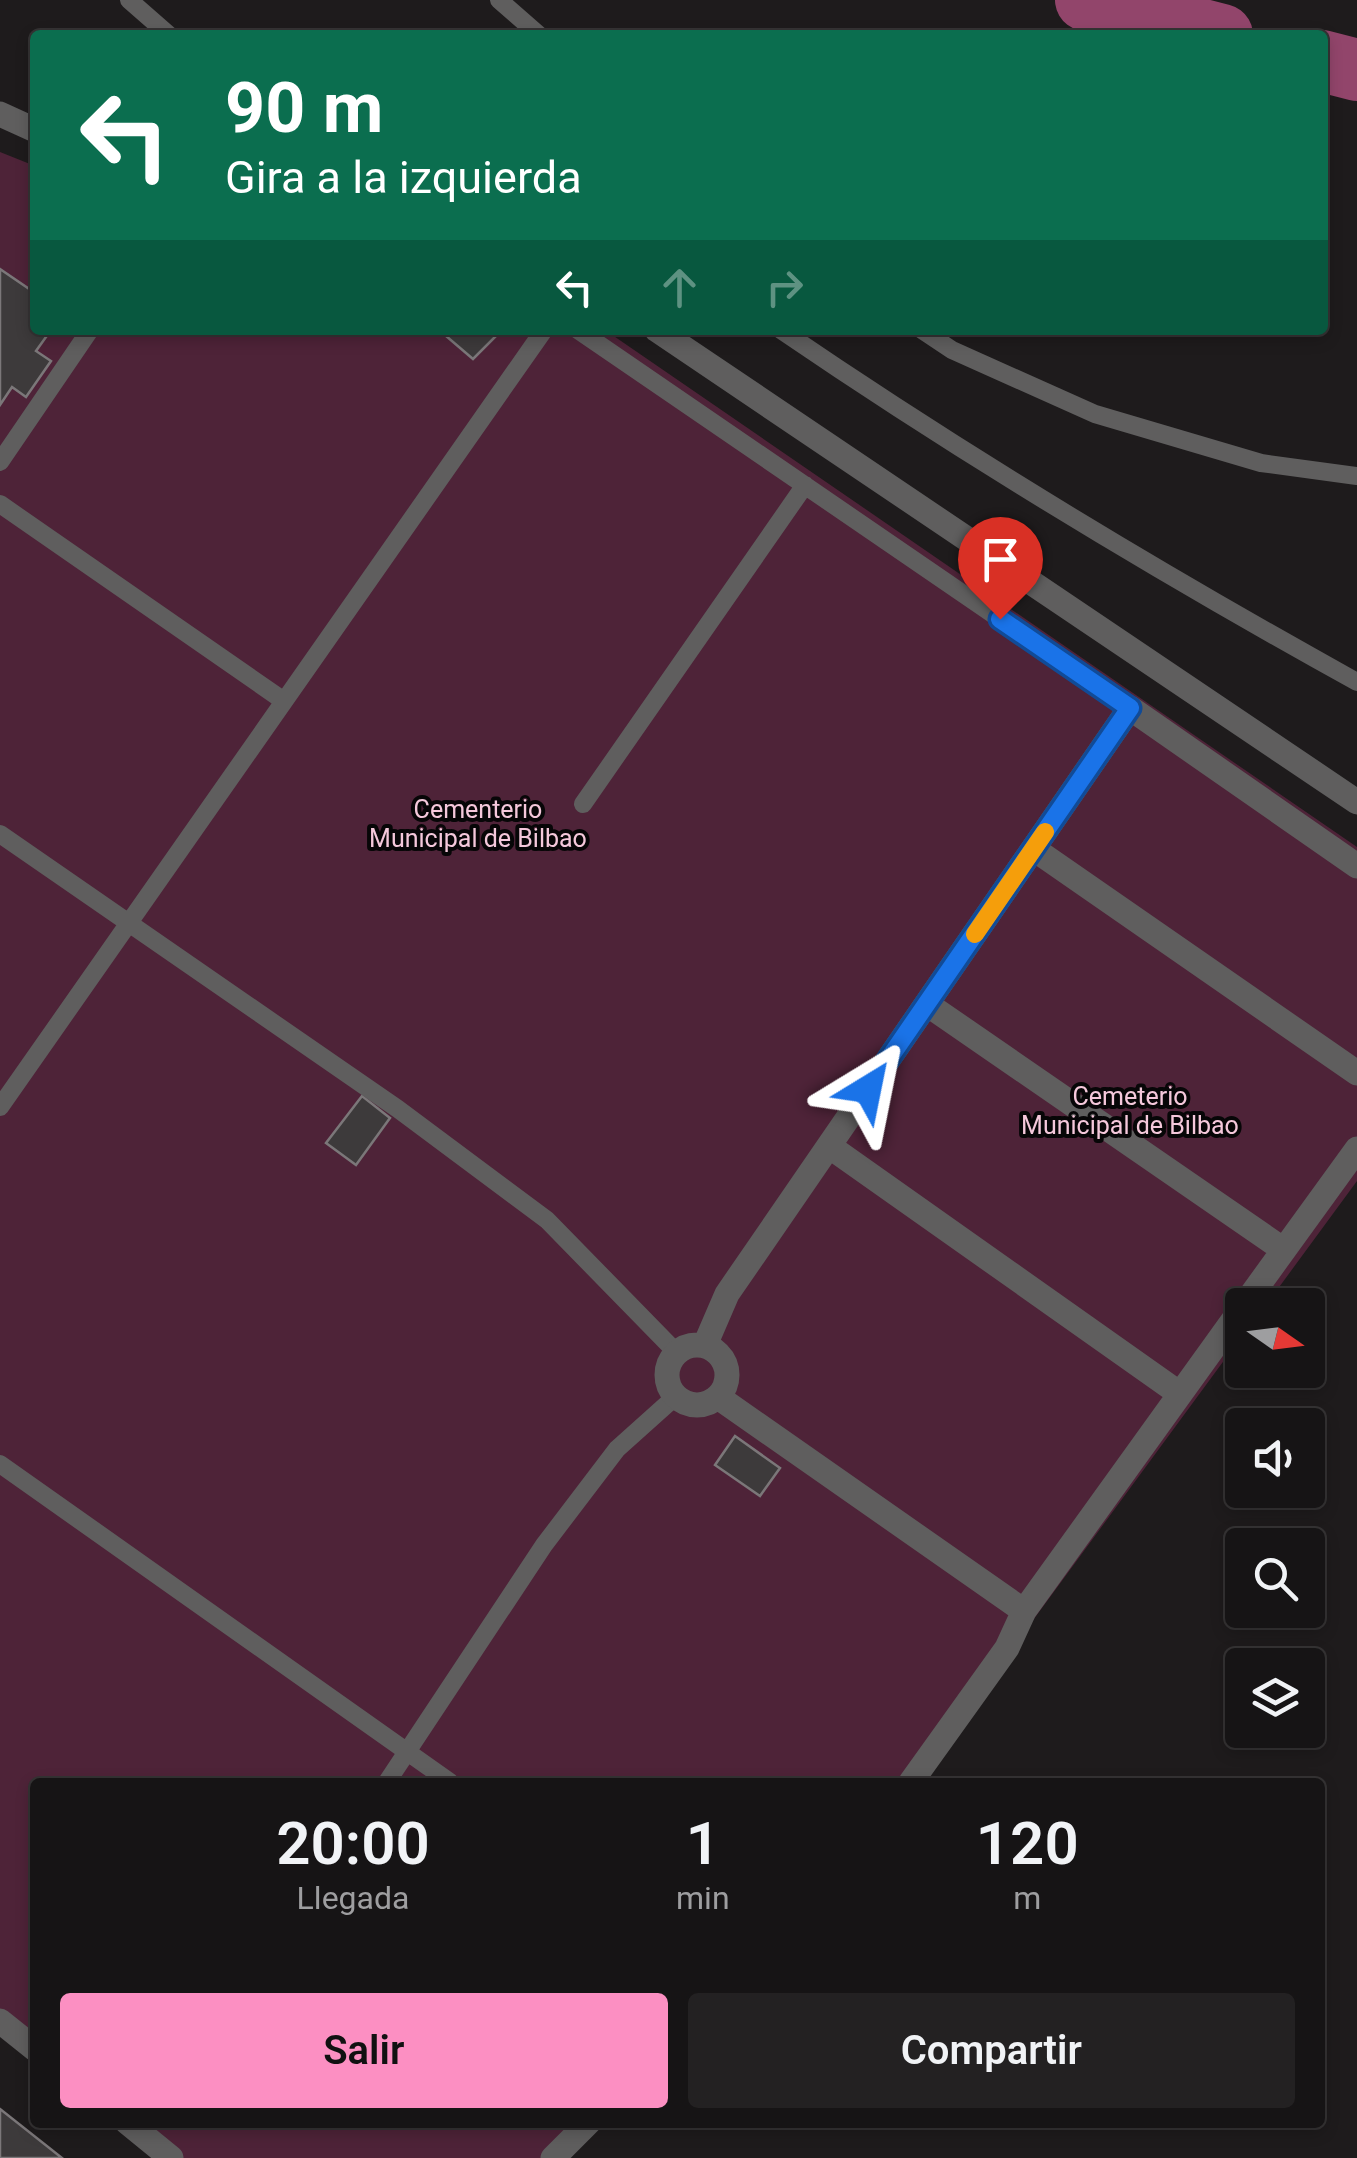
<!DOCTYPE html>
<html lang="es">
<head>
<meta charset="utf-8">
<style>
	:root { --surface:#161415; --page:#232122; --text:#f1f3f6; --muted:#9e9ea0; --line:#353334; --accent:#fc8fc2 }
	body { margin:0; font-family:Roboto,sans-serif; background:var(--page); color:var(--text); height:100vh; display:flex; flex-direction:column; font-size:38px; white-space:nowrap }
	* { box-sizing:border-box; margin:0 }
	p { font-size:32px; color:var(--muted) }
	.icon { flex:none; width:55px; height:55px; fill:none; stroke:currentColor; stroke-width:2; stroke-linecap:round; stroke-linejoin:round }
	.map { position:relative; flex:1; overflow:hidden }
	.details { position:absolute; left:30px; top:1778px; width:1295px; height:350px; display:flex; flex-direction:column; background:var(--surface); border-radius:10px; box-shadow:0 5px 15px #0003,0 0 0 2px var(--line) }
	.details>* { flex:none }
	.banner { position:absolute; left:30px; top:30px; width:1298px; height:305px; border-radius:10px; box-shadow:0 5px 15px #0003,0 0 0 2px var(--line); background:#0b6e4f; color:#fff; overflow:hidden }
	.needle { width:65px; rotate:104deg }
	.controls { position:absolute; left:1225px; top:1288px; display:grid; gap:20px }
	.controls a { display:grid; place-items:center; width:100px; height:100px; border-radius:10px; background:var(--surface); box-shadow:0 5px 15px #0003,0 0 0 2px var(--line); font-size:50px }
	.pin { position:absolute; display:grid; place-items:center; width:85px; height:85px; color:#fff; margin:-102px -42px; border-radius:50% 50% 50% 0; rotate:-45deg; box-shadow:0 0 10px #0007 }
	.pin .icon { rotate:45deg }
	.me { position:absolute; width:110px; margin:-55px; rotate:35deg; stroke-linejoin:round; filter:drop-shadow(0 0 8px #0008) }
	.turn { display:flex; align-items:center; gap:35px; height:210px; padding:0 30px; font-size:45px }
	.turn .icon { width:130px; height:130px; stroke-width:2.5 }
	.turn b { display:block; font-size:70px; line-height:85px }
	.lanes { display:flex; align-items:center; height:95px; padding:0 30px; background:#0003; justify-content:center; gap:50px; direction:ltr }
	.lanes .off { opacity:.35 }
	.eta { display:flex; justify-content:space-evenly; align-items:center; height:170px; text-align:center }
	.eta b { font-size:60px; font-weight:600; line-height:70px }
	.button { display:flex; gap:20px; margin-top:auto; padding:20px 30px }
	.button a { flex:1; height:115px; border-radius:10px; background:var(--accent); color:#111; font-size:40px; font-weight:600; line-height:115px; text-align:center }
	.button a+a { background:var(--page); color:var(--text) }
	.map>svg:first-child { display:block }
	.green { fill:#4e2338 }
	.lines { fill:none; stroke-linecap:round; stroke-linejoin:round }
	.river { stroke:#92456b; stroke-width:62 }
	.building { fill:#3d3a3b; stroke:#7b7779; stroke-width:2.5 }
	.service { stroke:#5f5e5e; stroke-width:18 }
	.minor { stroke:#5f5e5e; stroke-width:25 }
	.route-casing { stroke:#114b97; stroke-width:25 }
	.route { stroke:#1a73e8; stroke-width:18 }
	.slow { stroke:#f59e0b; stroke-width:18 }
	.labels { text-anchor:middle; stroke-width:8; stroke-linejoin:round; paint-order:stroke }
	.park-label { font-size:25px; fill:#f5c8db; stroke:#070607 }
</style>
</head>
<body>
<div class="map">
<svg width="1357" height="2158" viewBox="0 0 1357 2158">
	<rect width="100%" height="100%" fill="#1e1b1c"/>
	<path class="green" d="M0,152l35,14v164h570l752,517v334l-91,124h-24v31l-328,446h-879v267l-35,-28z
		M126,2123h462l-37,35h-381z"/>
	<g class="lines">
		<path class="river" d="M1086,0l136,35
			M1322,61l35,9"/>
	</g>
	<path class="building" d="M0,269l35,24v37h16l-15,21 15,10 -25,36 -14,-10 -12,18z
		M439,330h63l-29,29z
		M362,1096l28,22 -34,47 -30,-22z
		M735,1436l45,32 -20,28 -45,-31z
		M0,2109l62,49h-62z"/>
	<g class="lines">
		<path class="service" d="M129,0l40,35
			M499,0l40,35
			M578,330l552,378
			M781,330c186,127 379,243 576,352
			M922,330l30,20 143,64 166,49 96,13
			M0,462l90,-132
			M0,504l284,197
			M583,804l222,-319
			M0,834l398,275 149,111 129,132
			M0,1107l544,-777
			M0,1464l450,318
			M387,1782l157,-237 73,-96 58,-52"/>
		<path class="minor" d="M0,114l35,16
			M657,330l700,472
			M1034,849l323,224
			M927,1004l357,246
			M829,1146l351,248
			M1244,1305l113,-156
			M667 1375a30 30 0 1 1 60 0a30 30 0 1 1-60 0Z
			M705,1345l22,-51 403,-586 227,158
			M718,1397l306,214
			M911,1782l96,-134 17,-37 218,-303
			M0,2021l35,28
			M127,2122l44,36
			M553,2158l36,-36"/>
	</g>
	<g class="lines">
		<g class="route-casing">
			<path id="route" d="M868,1089l262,-381 -130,-89"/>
		</g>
		<use href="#route" class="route"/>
		<path class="slow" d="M975,934l70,-102"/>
	</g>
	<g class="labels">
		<g class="park-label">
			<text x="478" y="818">Cementerio<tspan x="478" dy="29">Municipal de Bilbao</tspan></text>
			<text x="1130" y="1105">Cemeterio<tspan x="1130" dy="29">Municipal de Bilbao</tspan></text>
		</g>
	</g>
</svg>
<div class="controls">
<a><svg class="needle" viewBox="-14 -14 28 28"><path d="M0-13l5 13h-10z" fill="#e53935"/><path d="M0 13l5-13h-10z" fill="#9e9ea0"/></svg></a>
<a><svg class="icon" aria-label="sound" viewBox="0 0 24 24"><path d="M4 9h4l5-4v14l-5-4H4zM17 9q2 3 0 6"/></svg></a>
<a><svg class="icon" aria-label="search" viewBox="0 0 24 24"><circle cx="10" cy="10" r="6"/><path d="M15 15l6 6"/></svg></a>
<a><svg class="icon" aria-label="layers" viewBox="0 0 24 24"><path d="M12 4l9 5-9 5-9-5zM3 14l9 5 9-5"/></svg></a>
</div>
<div class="pin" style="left:1000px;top:619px;background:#d93025"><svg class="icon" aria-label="arrive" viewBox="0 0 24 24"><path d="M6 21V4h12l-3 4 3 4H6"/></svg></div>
<svg class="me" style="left:868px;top:1089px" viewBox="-20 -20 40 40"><path d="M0-17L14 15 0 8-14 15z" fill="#1a73e8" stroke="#fff" stroke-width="4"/></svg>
<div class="banner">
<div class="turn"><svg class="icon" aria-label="left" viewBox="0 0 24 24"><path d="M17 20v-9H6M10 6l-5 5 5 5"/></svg><div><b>90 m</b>Gira a la izquierda</div></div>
<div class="lanes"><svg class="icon" aria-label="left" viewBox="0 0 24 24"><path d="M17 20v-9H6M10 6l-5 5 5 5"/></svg><svg class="icon off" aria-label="ahead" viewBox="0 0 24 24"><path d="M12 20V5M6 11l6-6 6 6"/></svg><svg class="icon off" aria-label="right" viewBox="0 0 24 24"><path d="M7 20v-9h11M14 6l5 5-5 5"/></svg></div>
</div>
<section class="details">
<div class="eta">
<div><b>20:00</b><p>Llegada</p></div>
<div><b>1</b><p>min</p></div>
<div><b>120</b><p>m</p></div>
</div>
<div class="button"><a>Salir</a><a>Compartir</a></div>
</section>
</div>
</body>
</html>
